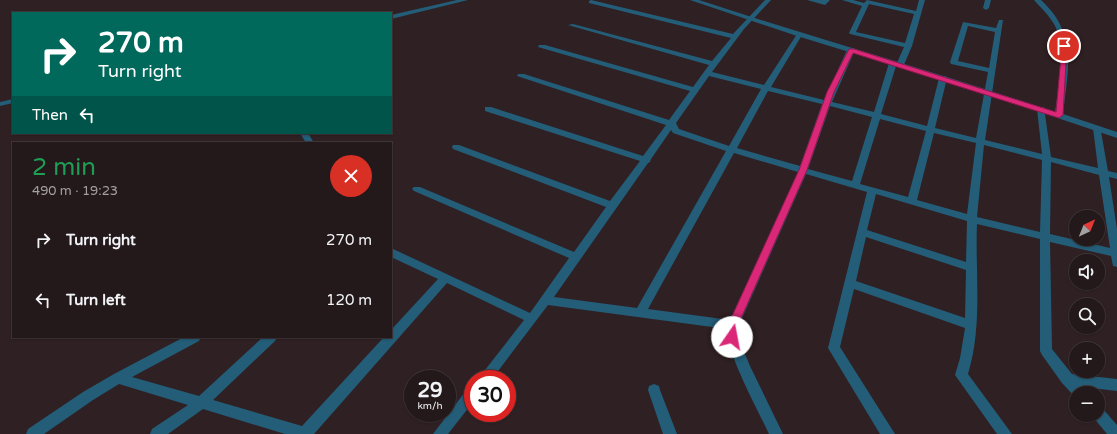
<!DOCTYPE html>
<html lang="en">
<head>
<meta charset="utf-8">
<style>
	:root { --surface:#23181a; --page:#2f2527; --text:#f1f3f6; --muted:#a3a0a2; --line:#403739 }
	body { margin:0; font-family:"Varela Round",sans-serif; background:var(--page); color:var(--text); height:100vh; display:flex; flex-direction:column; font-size:15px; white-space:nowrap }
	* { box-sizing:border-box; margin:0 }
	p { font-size:13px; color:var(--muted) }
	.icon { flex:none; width:22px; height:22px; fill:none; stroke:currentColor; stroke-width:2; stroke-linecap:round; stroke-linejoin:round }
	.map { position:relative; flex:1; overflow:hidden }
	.sheet { position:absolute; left:12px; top:142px; width:380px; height:196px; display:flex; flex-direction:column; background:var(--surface); border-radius:0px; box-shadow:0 1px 3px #0004,0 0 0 1px var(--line) }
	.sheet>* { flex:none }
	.banner { position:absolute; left:12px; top:12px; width:380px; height:122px; border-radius:0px; box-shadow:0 1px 3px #0004,0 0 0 1px var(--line); background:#00695c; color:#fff; overflow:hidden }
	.needle { width:26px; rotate:43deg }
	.buttons { position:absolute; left:1069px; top:210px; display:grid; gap:8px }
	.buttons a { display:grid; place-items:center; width:36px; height:36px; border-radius:50%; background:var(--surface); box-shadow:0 1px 3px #0004,0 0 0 1px var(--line); font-size:20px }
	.speed { position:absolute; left:404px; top:370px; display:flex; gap:8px; font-size:20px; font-weight:700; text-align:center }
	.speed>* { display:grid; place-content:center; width:52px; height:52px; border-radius:50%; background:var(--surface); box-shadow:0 1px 3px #0004,0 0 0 1px var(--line); line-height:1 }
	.speed small { font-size:10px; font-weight:400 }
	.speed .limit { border:6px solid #d22; background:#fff; color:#111 }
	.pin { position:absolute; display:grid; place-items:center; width:34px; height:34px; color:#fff; margin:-17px; border:2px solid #fff; border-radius:50%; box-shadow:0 1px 4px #0007 }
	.me { position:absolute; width:44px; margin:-22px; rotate:12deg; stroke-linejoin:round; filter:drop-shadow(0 0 3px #0008) }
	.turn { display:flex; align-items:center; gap:14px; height:84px; padding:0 20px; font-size:18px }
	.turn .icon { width:52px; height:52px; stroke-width:2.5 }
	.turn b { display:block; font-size:28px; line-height:34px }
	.then { display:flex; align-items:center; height:38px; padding:0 20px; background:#0003; gap:8px; font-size:15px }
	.round { display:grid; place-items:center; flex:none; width:42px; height:42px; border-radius:21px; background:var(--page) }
	.summary { display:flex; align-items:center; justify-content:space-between; height:68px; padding:0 20px }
	h1 { font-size:24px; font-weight:600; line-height:30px; color:#1e9e55 }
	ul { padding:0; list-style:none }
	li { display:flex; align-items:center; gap:12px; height:60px; padding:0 20px }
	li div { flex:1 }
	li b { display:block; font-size:15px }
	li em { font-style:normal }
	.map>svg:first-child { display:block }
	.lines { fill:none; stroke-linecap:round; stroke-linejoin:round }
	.minor { fill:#235d78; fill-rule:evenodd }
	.tertiary { fill:#235d78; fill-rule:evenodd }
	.route { fill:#db2777; stroke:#8e194d }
</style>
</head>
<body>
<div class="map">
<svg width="1117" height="434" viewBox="0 0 1117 434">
	<rect width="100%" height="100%" fill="#2f2023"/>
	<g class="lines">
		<path class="minor" d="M457,0h11l-77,19v-4z
			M591,0l142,34 32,-34h6l-27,29 -32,43 52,13 33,-51h4l1,1 -31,52 53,13 23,-50 1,-2h6l1,2 -23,52 42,10 15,-49 4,-2h3l1,2 -16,51 46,12 12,-48 1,-2h6l1,2 -12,50 41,10 12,-66 -37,-8 -1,-2 13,-40 33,6 3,-8h4l-18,120 57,14 -5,-45 4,-2h3l7,50 47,11 -5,-40 1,-2h6l8,45 9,2v6l-8,-2 8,52v38l-4,-1 -2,-10 -61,-14 2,107 20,25 45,5v12l-34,-4 3,6h-10l-1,4 -13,-14 -20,-28 -2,-4v-112l-63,-15c-2,50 6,101 -9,150l44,60h-15l-42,-59 5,-17 5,-30 -111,-39 -14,58 55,87h-15l-52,-86 39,-156 -61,-18 -67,151 -1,12 12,29 33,68h-14c-10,-22 -44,-84 -42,-105l-179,-24 -56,74h-14l46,-59 -77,-37 -133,151h-29l-82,-25 -35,25h-18l2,-5 36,-24 -69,-21 -26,16 -49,34h-18l2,-5 55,-37 31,-18 70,-37h17l-2,4 -67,36 67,19 64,-59h14l-2,4 -62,59 89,26 82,-89h7v-7l47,-51 -47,-22v-9l139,65 39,-55 -155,-67 -2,-2 2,-2h6l154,65 32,-45 -153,-58 -1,-2 1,-2h6l151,56 30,-40 -155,-50v-4h6l152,49 23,-31 -149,-49 1,-2h6l145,46 21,-29 -152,-44 1,-2h6l148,42 16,-22 -141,-40 5,-1 139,37 19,-23 -142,-35v-2zM968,26l27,6 -6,36 -31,-7zM709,76l52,13 -32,57 -50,-17 -3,-6zM768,91l54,13 -22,62 -63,-18zM830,106l42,11 -20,64 -44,-12zM880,119l46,12 -18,66 -48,-13zM671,130l2,3 53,18 -89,157 -83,-11 94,-134 2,-1 1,-3zM934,133l42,10 -9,71 -50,-14zM984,145l58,15 -2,72 -63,-15zM734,153l64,19 -68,148 -82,-11zM1051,162l48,13 11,73 -60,-14zM876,194l91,27 -1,41 -99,-32zM866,237l100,33 -1,48 -109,-37z
			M807,0h23l-5,5z
			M842,0h11l11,3 3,-3 49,11 3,-11h6l-13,46 -9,21h-6l-1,-2 8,-18 -54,-13 -1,-1 13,-27zM869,4l45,10 -9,29 -49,-11z
			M985,0h6l-2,8 -3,2 -3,-2z
			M13,99v4l-13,3v-4z
			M300,133h8l6,10h-8z
			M654,384l5,2 1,4 17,44h-14l-15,-44 1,-4z
			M473,386v16l-25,32h-15l35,-46z
			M1098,407l5,2 14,16v9h-10l-14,-17 -1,-2h6z"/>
		<path class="tertiary" d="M690,0h9c118,39 238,72 356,112 4,-27 13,-63 -1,-88 -6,-10 -13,-16 -20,-24h7c37,34 27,69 22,114l54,18v6l-131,-44 -189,-58z"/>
	</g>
	<path class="route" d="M1062,45l5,1 -4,69 -4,3 -206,-65 -19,39 -27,78 -69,155 -2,15 -4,2 -4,-2 -1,-3 1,-12 71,-155 28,-78 22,-43h5l202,63z"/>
</svg>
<div class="buttons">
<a><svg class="needle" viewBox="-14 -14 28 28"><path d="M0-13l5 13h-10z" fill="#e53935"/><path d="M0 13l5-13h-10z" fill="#a3a0a2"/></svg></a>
<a><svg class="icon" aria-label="sound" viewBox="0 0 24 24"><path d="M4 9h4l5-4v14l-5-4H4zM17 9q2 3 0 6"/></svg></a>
<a><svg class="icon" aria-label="search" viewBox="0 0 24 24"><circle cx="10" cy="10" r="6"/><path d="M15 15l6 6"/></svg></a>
<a>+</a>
<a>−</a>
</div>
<div class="speed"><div>29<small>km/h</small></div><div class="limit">30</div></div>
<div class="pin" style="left:1064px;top:46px;background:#d93025"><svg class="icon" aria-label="arrive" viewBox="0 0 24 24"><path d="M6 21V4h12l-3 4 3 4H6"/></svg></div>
<svg class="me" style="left:732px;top:337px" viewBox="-20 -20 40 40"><circle r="19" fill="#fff"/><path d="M0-13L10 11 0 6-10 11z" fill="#db2777"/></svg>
<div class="banner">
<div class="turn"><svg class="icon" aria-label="right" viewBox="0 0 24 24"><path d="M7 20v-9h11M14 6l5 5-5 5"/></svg><div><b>270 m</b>Turn right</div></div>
<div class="then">Then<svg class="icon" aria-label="left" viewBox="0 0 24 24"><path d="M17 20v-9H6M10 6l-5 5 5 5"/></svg></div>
</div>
<section class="sheet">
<div class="summary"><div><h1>2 min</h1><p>490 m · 19:23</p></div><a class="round" style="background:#d93025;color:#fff"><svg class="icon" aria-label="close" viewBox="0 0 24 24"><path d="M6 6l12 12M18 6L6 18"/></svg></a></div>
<ul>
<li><svg class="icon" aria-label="right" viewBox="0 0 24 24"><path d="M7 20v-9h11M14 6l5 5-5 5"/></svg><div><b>Turn right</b></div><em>270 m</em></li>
<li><svg class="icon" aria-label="left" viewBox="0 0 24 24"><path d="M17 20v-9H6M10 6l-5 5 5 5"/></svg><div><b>Turn left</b></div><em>120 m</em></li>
</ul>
</section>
</div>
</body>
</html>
